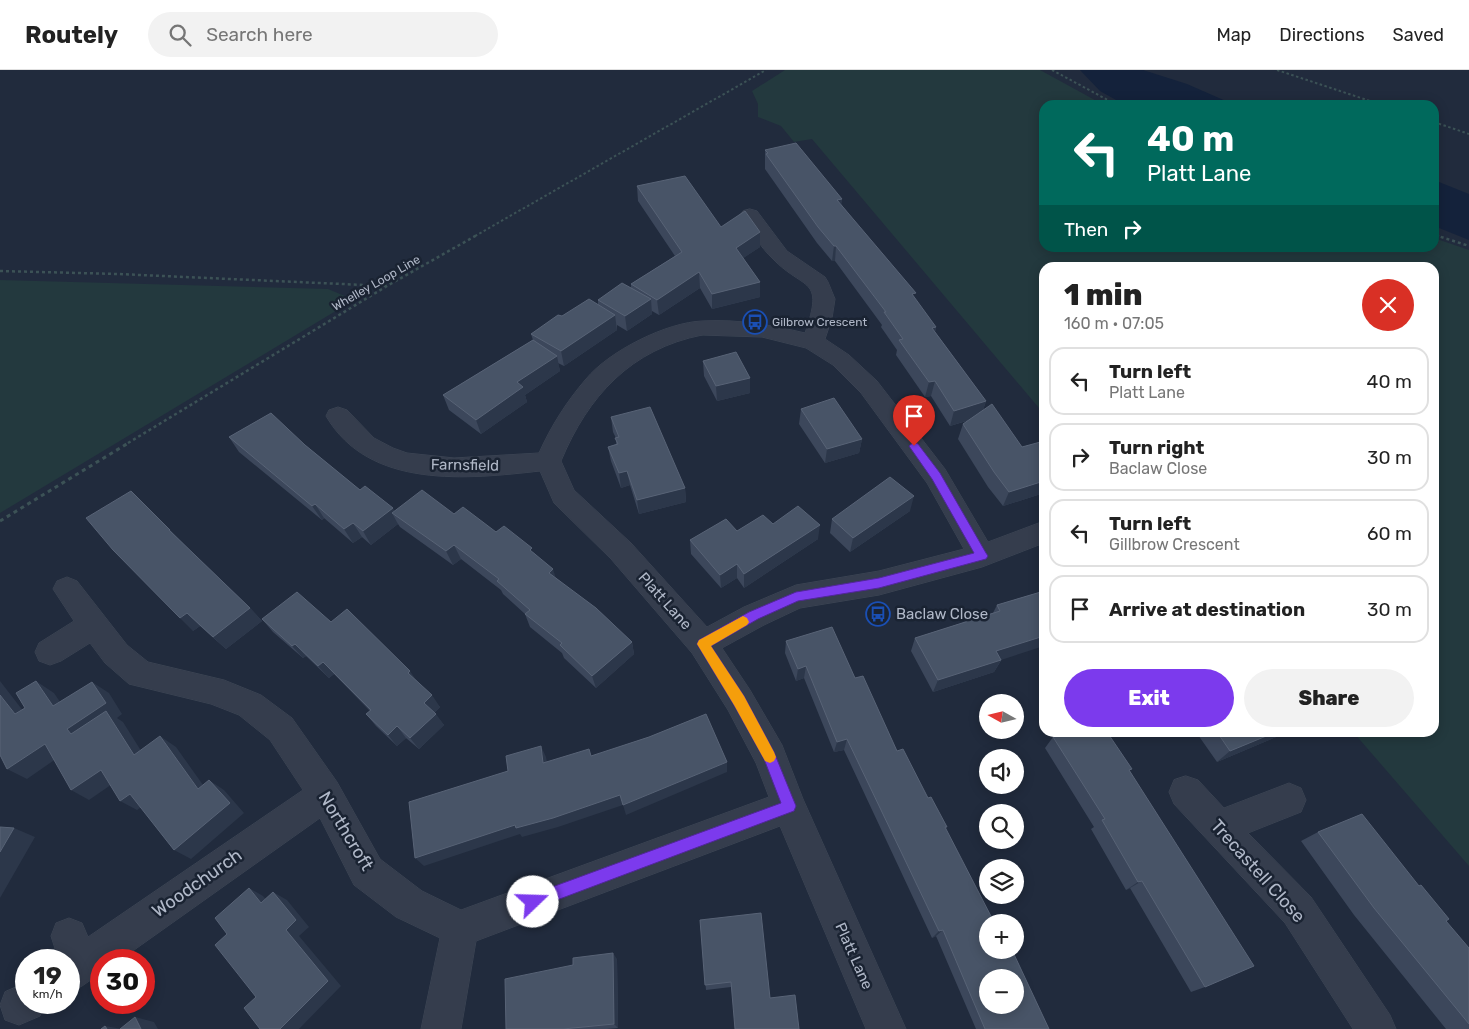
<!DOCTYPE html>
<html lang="en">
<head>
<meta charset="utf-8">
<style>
	:root { --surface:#fff; --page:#f2f2f2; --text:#222; --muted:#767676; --line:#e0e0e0; --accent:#7c3aed }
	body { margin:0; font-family:Rubik,sans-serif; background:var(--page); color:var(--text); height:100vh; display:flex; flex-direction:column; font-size:19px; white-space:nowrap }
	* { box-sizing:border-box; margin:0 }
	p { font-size:16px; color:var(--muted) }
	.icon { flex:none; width:28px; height:28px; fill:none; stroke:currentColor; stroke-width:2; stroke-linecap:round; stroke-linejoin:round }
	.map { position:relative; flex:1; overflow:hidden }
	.side { position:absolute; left:1039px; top:192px; width:400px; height:475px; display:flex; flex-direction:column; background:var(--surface); border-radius:15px; box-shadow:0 2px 12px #0003 }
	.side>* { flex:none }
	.guide { position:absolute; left:1039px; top:30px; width:400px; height:152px; border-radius:15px; box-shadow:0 2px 12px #0003; background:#00695c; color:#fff; overflow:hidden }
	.needle { width:32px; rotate:278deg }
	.tools { position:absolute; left:979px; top:624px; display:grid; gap:10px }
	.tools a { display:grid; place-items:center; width:45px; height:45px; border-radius:50%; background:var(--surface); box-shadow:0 2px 12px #0003; font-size:25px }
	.speed { position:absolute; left:15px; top:879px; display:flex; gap:10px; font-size:25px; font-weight:700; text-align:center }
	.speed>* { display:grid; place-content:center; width:65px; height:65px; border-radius:50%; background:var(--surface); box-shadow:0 2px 12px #0003; line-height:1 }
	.speed small { font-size:12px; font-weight:400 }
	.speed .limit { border:8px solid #d22; background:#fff; color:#111 }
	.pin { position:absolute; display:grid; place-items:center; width:42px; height:42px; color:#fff; margin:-51px -21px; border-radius:50% 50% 50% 0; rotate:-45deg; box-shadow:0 0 5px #0007 }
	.pin .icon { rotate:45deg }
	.me { position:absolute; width:55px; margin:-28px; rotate:69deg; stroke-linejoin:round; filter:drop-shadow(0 0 4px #0008) }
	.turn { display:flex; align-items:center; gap:18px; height:105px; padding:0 25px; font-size:22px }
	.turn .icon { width:65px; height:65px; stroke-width:2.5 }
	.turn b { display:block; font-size:35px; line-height:42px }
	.then { display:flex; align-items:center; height:48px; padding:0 25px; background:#0003; gap:10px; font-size:19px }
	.round { display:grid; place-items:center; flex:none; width:52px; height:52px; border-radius:26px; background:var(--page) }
	.summary { display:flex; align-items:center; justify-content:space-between; height:85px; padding:0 25px }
	h1 { font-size:30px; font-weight:800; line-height:38px }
	.button { display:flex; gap:10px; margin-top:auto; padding:10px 25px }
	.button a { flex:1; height:58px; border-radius:30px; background:var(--accent); color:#fff; font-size:20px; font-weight:800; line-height:58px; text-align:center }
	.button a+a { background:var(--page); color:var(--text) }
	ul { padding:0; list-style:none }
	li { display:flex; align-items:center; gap:15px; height:68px; margin:0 10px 8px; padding:0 15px; border:2px solid var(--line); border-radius:15px }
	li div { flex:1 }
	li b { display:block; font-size:19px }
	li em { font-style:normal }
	header { display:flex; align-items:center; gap:30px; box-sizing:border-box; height:70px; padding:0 25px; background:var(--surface); border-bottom:1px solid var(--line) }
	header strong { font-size:24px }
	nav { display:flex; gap:28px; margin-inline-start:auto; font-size:18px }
	.search { width:350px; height:45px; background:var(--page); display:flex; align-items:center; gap:12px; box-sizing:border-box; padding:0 18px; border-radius:28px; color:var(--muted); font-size:19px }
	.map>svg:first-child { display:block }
	.green { fill:#23393e }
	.water { fill:#14223b }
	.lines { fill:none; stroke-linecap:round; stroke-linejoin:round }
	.street-casing { stroke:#3e4756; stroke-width:1 }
	.path-far2 { stroke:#3c5256; stroke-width:2; stroke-dasharray:2.5 2.5; stroke-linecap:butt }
	.path-far1 { stroke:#3c5256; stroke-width:2.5; stroke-dasharray:3 3; stroke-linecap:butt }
	.path { stroke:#3c5256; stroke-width:3; stroke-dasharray:4 4; stroke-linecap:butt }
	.street { fill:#353d4d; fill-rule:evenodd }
	.wall { fill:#3c475b }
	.shaded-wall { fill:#2c374a }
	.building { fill:#485467; stroke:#586376; fill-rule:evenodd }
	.route { fill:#7c3aed; stroke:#51269a }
	.slow { fill:#f59e0b }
	.labels { text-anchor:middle; stroke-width:5; stroke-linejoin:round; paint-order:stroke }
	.far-street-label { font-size:12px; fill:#b0b8c8; stroke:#1a2332 }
	.far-poi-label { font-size:12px; fill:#b0b8c8; stroke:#1a2332; text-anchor:start }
	.street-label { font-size:15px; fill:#b0b8c8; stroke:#1a2332 }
	.poi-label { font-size:15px; fill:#b0b8c8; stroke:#1a2332; text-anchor:start }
	.near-street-label { font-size:18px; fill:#b0b8c8; stroke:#1a2332 }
</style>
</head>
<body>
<header>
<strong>Routely</strong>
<div class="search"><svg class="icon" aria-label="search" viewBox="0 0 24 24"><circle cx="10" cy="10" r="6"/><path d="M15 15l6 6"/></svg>Search here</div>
<nav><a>Map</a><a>Directions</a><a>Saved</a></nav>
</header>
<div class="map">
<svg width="1469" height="959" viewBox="0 0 1469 959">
	<rect width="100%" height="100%" fill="#212b3d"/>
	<path class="green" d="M785,0h255l64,35h-60v143h390v-10l35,12v616l-115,-133 80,-1v-464h-390v146l-232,-275 -18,3 -13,-16 -23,-9v-13l-6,-13z
		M0,210l328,9 19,8 2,6 -349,210z"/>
	<path class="water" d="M1080,0h63l44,14 48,21h-110l-25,-14z
		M1434,110l35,14v46l-35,-14z"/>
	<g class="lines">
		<g class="street-casing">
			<path id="street" d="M750,139l7,2 30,40 38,26 3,5 7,17 -3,19 -7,21 24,16 28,26 68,88 43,73 56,-21v22l-62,24 -103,28 -79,13 -36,17 -42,23 28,42 32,55 21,54 103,230h-40l-86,-203 -304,115 -15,88h-40l19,-91 -44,-21 -42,-32 -34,-67 -200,142h-19v13l-19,13 -13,6v-32h-14l3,-2 -7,-22 5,-13 13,-5 13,5 6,14 215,-147 -33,-50 -31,-25 -28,-11 -82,-20 -24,-21 -15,-20 -29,18 -11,4 -11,-4 -4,-9 4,-9 35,-22 -21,-32 4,-8 10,-4 10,4 50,64 21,17 76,18 37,15 31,23 45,64 43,77 42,32 39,19 308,-113 -13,-34 -28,-53 -36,-57 -81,-94 -57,-56 -14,-32c-72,8 -171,19 -214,-55l3,-6 9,-3 9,3 27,28 19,10 14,5 47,5 85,-5c12,-27 28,-52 47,-74 23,-28 81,-57 117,-58 35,-2 68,4 102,12 20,-57 -1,-42 -32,-74 -13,-12 -23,-30 -33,-44l3,-4zM702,265l60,2 44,11 27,17 28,28 66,90 37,66 -85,22 -83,14 -52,22 -37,20 -76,-84 -57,-53 -13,-29c27,-65 70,-112 141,-126z
				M1186,706l12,4 26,28 65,-25 12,5 5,12 -5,12 -53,21 63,64 79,118 6,14h-43l-68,-106 -111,-119 -5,-12 5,-12z
				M26,913v19h19l-5,14 -21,9 -14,-5 -5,-15 5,-13z"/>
		</g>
		<path class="path-far2" d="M1052,0l65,35
			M1277,0l105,35
			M1434,52l35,12
			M1434,164l5,2
			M475,166l291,-166"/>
		<path class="path-far1" d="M1435,165l34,11
			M0,201l118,3 269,12
			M128,373l259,-157 90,-51"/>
		<path class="path" d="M0,451l130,-79"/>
		<use href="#street" class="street"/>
	</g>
	<path class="wall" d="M765,80l77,49 -1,5 95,123 -1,5 51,69 -3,9 39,37 22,-6v52l-41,13 -15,-19 -30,-48 5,-15 7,-4 -20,6 -19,-30 -6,1 -29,-42 1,-5 -16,-23 1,-2 -47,-64h-3l-15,-18 -52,-74z
		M637,116l84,41 39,20 -17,11 17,24v15l-48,12 -12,-21 -41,27 -7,-4v3l-25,17 -10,-6v5l-53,36 -6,-3 2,8 -35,24 2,7 -46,32 -32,-24 -6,-15 90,-55 -2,-6 31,-18 36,-12v-4l33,-12v-4l44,-28 -37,-55z
		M703,291l47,32 -33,8 -13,-25z
		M801,339l61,30 -3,14 -34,10 -26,-39z
		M611,347l74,71 1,14 -47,12 -9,-29 -9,3 -10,-27 -3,-14 8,-3v-6l-3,-6z
		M229,367l76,8 55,45 35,21 59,3 42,18 38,21 22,25 76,64 2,12 -38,34 -32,-30 -2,-5 -32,-26 -5,-13 -22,-20 -2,-4 -40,-31 -8,6 -53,-38 -2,-3 -27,21 -9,-8 -9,6 -29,-25 -2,2 -83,-68z
		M910,441l-60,41 -20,-19 2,-14z
		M773,454l45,15 -74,49 -7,-10 -16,10 -30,-34 -1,-14z
		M170,460l13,14 67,64 12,13 -36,28 -26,-23 -7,5z
		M1044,521l-50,81 -61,20 -22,-41 4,-13 78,-25 4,-8z
		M262,549l69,3 85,58 24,27 -6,6 10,12 -25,24 -13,-11 -9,8 -21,-20 -10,-12 4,-3 -36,-37 -5,4 -23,-22 -3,2 -30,-26z
		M786,571l69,37 42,73 31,47 17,31 104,200h-73l-40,-93 -4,2 -88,-188 -10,2 -30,-74 -8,3 -11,-28z
		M1196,662h92l-71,30z
		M1053,667l77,34 75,216 -14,5 -61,-104 -4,2 -35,-61 3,-2 -49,-79z
		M1318,762l151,116v81h-23l-92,-114 -53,-74z
		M700,850l70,78 29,31 -68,-42 -25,3z
		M617,889l1,69 -11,1h-101z"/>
	<path class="shaded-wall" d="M842,129l-2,15 -3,-14z
		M760,162v15l-24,16v-15z
		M834,176h2l-1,15h-3z
		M699,202l1,16 -41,27 -2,-15z
		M760,212v15l-48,12v-15z
		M651,229l1,15 -25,17 -2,-15z
		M615,245l2,15 -53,36 -3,-15z
		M936,257l-3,15 -1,-14z
		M557,286l3,15 -35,24 2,7 -46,32 -5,-14 41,-38z
		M750,308v15l-33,8 -1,-15z
		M935,311l-4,15 -6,1 4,-15z
		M986,331l-5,15 -31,10 4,-15z
		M862,369l-3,14 -34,10 2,-14z
		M627,401l3,14 -9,3 -2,-15z
		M1044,411v12l-41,13 6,-14z
		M685,418l1,14 -47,12 -2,-14z
		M914,426l-4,15 -60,41 3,-14z
		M315,434l9,14 -2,2 -10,-14z
		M393,438l5,9 -6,-4 6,11 -27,21 -8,-14z
		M353,453l9,14 -9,6 -9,-14z
		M820,455l-2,14 -74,49v-14z
		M169,460h1l13,13 -2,1z
		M454,475l7,14 -8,6 -7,-14z
		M737,494v14l-16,10 -1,-13z
		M553,499l4,13 -8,-9z
		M250,538l12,13 -36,28 -13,-12z
		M187,543l13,13 -7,5 -13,-13z
		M1044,566v10l-43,14 -7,12 -61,20 5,-12 58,-29z
		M632,572l2,12 -38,34 -4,-12z
		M295,574l11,12 -3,2 -11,-12z
		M323,592l11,12 -5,4 -11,-12z
		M806,596l-2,12 -8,3 2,-12z
		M410,601l8,12 -10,-10z
		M0,611l34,44 -19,-11 -15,-19z
		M36,611l18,12 17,25 -18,-12z
		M92,612l17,11 13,21 -5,4 6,4 27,43 -16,-10 -63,-21 -4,-5z
		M432,625l8,12 -8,8 -8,-12z
		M436,644l8,11 -25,24 -9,-11z
		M397,656l9,12 -9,8 -9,-11z
		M1276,662h12l-71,30 13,-11z
		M160,666l16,11 37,52 -15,-10z
		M847,669l-3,11 -10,2 3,-10z
		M45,674l18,10 -36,25 -20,-10z
		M541,676l5,11 3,17 -6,-11z
		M727,692v10l-101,43 -3,-10z
		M101,700l17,10 -29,20 -18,-10z
		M209,710l15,10 20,23 -53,46 -17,-9z
		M130,724l16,10 -9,6 -17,-9z
		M620,725l3,10 -65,22 -36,10 -2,-3 -96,32 -9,-8 100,-33z
		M14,758l21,9 -35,61v-46z
		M1142,811l-12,7 -4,2 12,-8z
		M249,818l14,8 12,14 -14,-7z
		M273,822l14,8 22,27 -10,9 42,50 -42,43h-19l6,-99z
		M943,860l-7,6 -4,2 7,-7z
		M613,883l4,6 1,69 -4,-4z
		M135,947l19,5 4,7h-17z
		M105,956l17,3h-15z"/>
	<path class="building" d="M796,73l46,56 -5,1 79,93 -4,1 24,33 -4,1 54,73 -32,10 -19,-30 -6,1 -30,-42 4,-1 -19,-27h2l-50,-66h-2l-16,-19 -52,-73 2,-1 -3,-3z
		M685,106l36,51 24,-16 15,21 -24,16 24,34 -48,12 -13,-22 -42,28 -26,-16 51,-32 -45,-66z
		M622,213l29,16 -26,17 -27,-16z
		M589,229l26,16 -54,36 -30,-17 27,-19 4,1z
		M533,270l24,16 -40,26 6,5 -47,33 -33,-25z
		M736,282l14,26 -34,8 -13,-25z
		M834,328l28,41 -35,10 -26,-40z
		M992,334l30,43 22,-6v40l-35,11 -15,-20 -31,-48z
		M650,337l35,81 -48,12 -10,-29 -8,2 -11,-26 10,-3 -3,-6 4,-1 -8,-20z
		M271,343l34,32 55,45 5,-4 28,22 -30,23 -10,-8 -9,6 -29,-25 -3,2 -83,-69z
		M890,407l24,19 -61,42 -21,-19z
		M422,420l32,24 9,-7 33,25 8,-6 28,22 -2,2 23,19 -4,4 47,35 36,34 -40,34 -32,-31 2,-2 -37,-29 5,-4 -33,-29 2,-2 -45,-34 -8,6 -54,-38z
		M131,421l39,39h-1l81,78 -37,29 -26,-24 -7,5 -67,-68 -27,-32z
		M798,436l22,19 -76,49 -7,-10 -17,11 -30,-35 36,-21 11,12 26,-16 10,9z
		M1044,521v45l-48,15 5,9 -63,20 -23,-42 85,-27 -3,-6z
		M297,522l34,30 16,-13 63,62 -2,2 24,22 -8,8 12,11 -26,24 -13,-12 -9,9 -22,-21 5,-4 -48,-48 -5,4 -23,-22 -3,2 -30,-27z
		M832,557l23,51 8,-2 34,75 6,-2 25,49 3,-1 16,30h-2l49,95h-6v28h20l1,1 3,-1 37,79h-64l-42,-99 -4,1 -92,-192 -10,3 -31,-76 -8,3 -12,-28zM988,908h27v27h-27z
		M36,611l17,25 39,-24 14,21 -39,26 4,5 35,-23 28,44 26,-19 38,53 11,-9 21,23 -56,47 -44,-56 -10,7 -19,-31 -30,20 -26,-46 -38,25 -7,-14v-60l15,19 10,-6 -9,-15z
		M706,644l21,48 -104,43 -3,-10 -67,23 -37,10 -1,-3 -100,33 -6,-56 99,-31 -2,-15 35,-10 2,17 46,-14 2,7 58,-19z
		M1064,662h43l25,37 -3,1 125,196 -49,21 -63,-106 -4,1 -36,-62 3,-1 -52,-82z
		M1217,662h59l-46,19z
		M1362,744l57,72 2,-1 28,34 -3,2 23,27v76l-95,-116 -56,-76z
		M0,757l14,1 -14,24z
		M249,818l12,15 12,-11 23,28 -10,10 42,51 -48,48h-20l-16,-21 12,-11 -41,-52 12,-11 -12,-16z
		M761,843l9,85 25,-3 4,34h-64l-4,-47 -26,3 -5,-65z
		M613,883l1,71 -51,5h-57l-1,-50 68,-14v-7z
		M135,947l6,12h-21z
		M105,956l2,3h-6z"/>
	<path class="route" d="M914,372l4,2 22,29 46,80 2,3 -2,3 -107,29 -81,13 -40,18 -47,27 33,50 30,56 22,54 -2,5 -261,98 -5,-2 -2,-5 2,-6 5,-2 248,-91 -17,-44 -30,-54 -37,-61 2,-4 50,-28 47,-20 83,-14 95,-25 -42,-74 -23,-33z"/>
	<path class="slow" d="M743,546l4,2 2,4 -2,3 -36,21 33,50 30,56 2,5 -2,4 -4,2 -5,-2 -31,-56 -37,-61 2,-4z"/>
	<defs>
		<g id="bus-ring" transform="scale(1.25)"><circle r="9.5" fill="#1a2332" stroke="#1a4fb4" stroke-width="1.5"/><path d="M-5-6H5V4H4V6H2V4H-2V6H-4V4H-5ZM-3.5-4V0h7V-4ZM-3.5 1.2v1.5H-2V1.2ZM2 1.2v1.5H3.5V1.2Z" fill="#1a4fb4"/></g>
	</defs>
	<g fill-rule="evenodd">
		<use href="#bus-ring" x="755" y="252"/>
		<use href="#bus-ring" x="878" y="544"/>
	</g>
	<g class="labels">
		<g class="far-street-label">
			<text transform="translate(376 213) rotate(-30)" y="4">Whelley Loop Line</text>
		</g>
		<g class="far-poi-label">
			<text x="772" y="256">Gilbrow Crescent</text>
		</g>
		<g class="street-label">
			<text transform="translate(465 395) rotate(1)" y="5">Farnsfield</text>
			<text transform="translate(665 531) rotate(48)" y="5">Platt Lane</text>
			<text transform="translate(854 886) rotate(66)" y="5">Platt Lane</text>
		</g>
		<g class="poi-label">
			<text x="896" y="549">Baclaw Close</text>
		</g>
		<g class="near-street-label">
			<text transform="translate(346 761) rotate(59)" y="6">Northcroft</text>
			<text transform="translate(1258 801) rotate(48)" y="6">Trecastell Close</text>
			<text transform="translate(197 813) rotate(-35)" y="6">Woodchurch</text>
		</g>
	</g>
</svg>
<div class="tools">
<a><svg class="needle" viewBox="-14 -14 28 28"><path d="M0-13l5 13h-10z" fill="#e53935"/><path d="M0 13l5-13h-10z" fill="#767676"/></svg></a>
<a><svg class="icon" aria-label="sound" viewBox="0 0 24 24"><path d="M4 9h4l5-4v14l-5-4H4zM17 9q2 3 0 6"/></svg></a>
<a><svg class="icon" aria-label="search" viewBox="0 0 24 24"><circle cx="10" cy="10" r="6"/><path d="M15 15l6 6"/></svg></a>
<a><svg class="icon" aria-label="layers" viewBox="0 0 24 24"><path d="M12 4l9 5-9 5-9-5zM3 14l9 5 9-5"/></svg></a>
<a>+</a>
<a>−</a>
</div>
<div class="speed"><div>19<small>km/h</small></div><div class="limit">30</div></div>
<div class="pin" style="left:914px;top:376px;background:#d93025"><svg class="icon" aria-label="arrive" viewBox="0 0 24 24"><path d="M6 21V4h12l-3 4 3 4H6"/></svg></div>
<svg class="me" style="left:533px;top:832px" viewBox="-20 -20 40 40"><circle r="19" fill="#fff"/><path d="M0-13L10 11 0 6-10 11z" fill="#7c3aed"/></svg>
<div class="guide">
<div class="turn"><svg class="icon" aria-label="left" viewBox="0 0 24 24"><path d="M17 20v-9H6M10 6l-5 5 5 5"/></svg><div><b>40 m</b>Platt Lane</div></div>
<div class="then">Then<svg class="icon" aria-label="right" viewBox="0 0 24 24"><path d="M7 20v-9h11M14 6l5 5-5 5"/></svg></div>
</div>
<section class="side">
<div class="summary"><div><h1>1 min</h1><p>160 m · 07:05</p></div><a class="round" style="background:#d93025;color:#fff"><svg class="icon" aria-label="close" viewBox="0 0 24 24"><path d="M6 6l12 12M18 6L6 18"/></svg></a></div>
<ul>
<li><svg class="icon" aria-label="left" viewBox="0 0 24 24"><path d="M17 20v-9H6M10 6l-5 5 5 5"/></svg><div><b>Turn left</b><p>Platt Lane</p></div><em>40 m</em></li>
<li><svg class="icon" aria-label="right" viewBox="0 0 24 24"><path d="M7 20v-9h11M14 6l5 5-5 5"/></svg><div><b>Turn right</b><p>Baclaw Close</p></div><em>30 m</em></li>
<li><svg class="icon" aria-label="left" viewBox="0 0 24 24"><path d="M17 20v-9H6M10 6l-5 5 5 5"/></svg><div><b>Turn left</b><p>Gillbrow Crescent</p></div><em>60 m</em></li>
<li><svg class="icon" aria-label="arrive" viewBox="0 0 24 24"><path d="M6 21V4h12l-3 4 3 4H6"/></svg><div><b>Arrive at destination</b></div><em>30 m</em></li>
</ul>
<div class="button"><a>Exit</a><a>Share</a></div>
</section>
</div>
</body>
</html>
